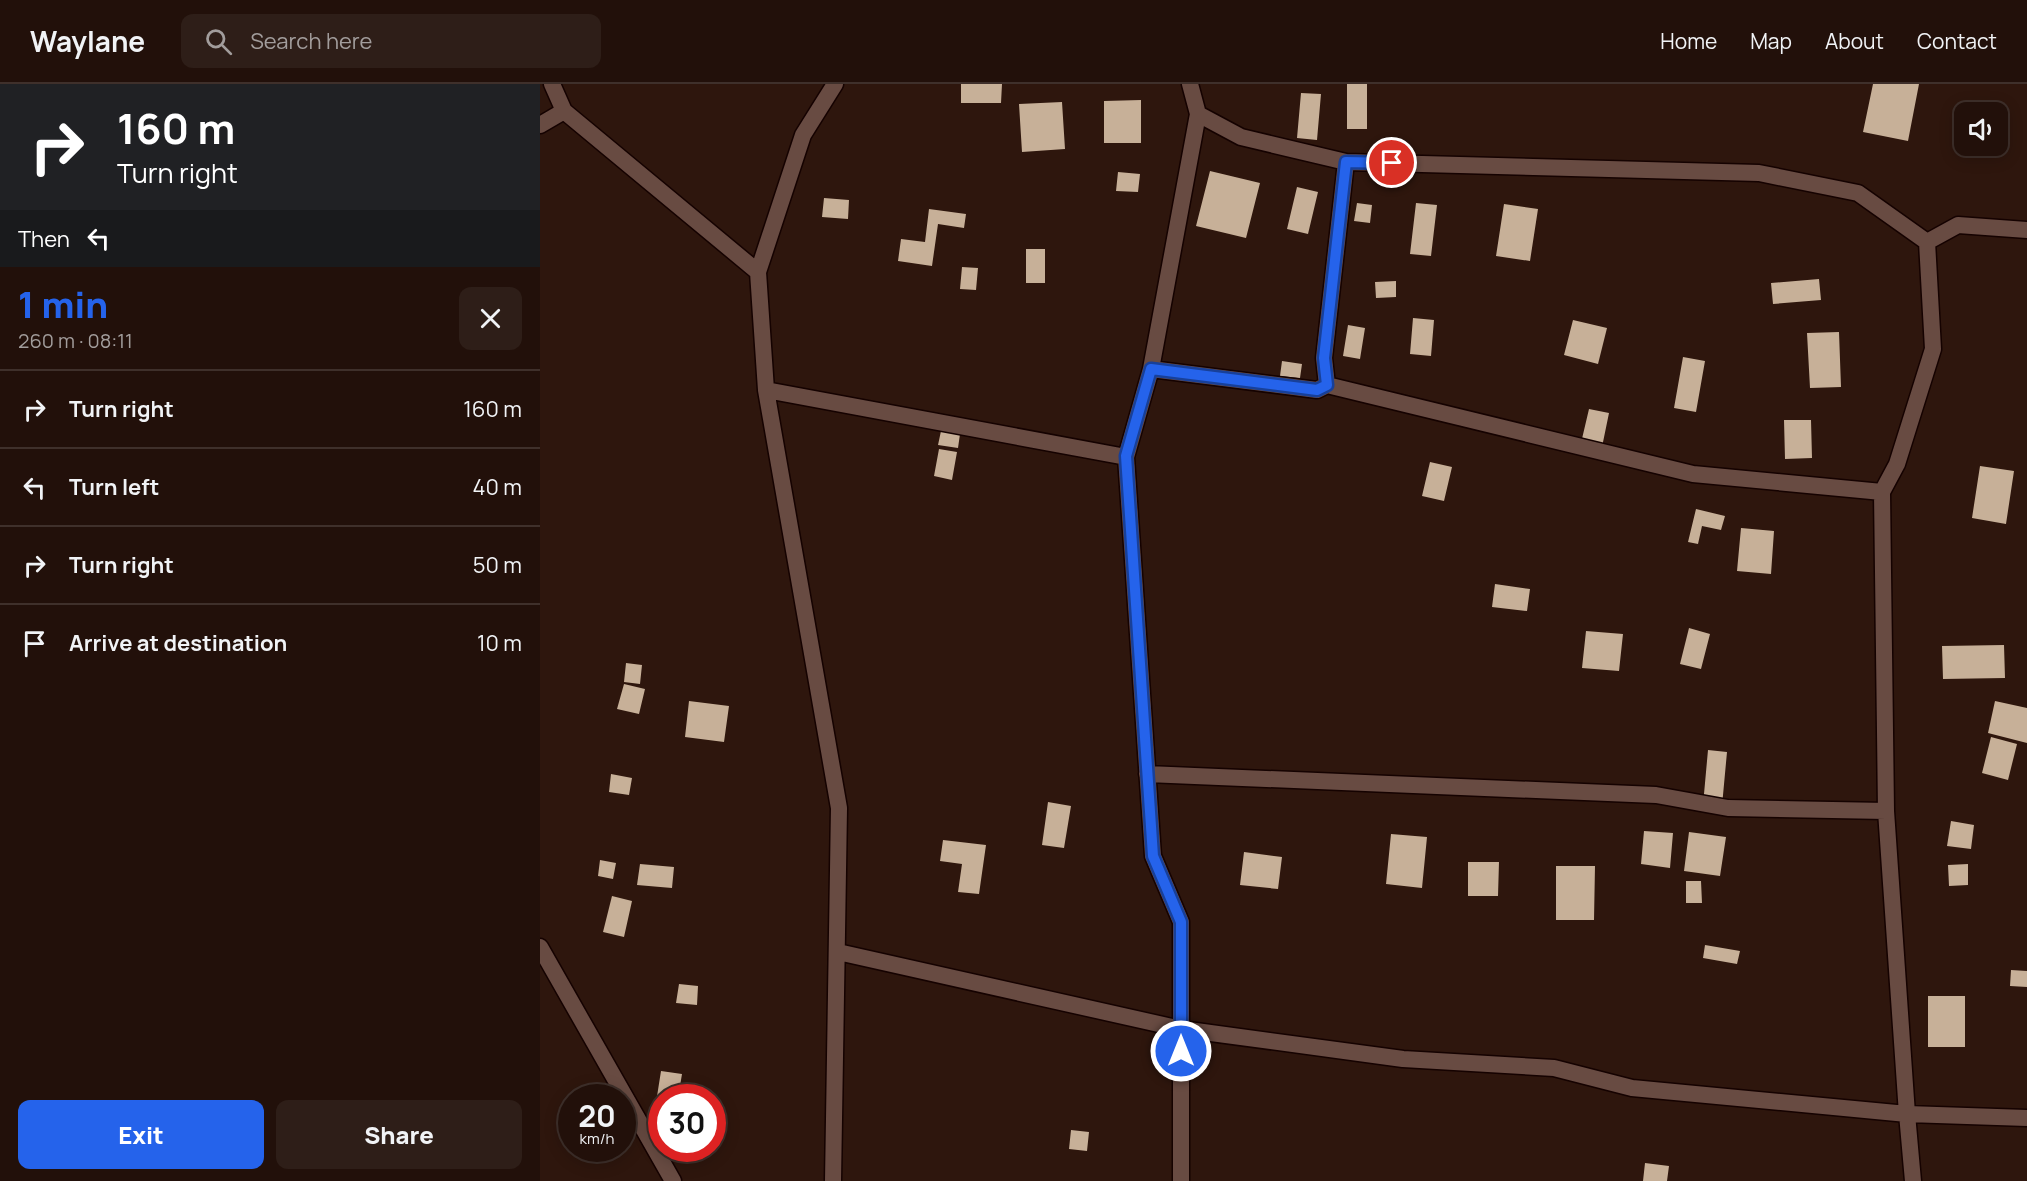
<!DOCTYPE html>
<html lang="en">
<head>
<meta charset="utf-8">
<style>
	:root { --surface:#22100a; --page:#2e1e18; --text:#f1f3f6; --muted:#a29d9c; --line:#3f302b; --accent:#2563eb }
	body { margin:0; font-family:Manrope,sans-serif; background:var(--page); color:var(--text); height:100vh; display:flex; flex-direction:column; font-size:22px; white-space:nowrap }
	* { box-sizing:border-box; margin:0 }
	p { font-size:20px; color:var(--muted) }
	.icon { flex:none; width:33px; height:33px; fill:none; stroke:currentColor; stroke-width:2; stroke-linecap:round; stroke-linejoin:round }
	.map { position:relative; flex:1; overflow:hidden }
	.sheet { display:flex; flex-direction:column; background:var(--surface); width:540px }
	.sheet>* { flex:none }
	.guide { background:#202124; color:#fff; overflow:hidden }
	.controls { position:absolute; left:1414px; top:18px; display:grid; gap:12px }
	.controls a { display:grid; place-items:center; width:54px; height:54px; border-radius:12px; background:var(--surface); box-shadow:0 3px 15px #0003,0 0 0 2px var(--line); font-size:30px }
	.speed { position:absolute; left:18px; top:1000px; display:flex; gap:12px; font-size:30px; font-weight:700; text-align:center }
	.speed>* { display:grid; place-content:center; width:78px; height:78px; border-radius:50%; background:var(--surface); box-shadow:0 3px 15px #0003,0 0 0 2px var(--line); line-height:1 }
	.speed small { font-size:15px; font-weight:400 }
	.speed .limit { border:9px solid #d22; background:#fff; color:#111 }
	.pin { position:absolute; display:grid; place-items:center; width:51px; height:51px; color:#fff; margin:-26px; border:3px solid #fff; border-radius:50%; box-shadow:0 2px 6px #0007 }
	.me { position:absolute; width:66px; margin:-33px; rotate:0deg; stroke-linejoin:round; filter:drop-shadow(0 0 4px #0008) }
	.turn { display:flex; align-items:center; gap:21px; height:126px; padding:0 18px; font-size:27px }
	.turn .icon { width:78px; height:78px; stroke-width:2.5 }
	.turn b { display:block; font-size:42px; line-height:51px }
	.then { display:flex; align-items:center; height:57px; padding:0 18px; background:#0003; gap:12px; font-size:22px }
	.round { display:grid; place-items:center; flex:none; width:63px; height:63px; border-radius:12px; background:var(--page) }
	.head { display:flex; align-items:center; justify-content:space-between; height:102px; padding:0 18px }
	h1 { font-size:36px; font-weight:800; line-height:45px; color:var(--accent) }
	.button { display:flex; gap:12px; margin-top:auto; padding:12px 18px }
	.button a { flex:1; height:69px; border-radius:12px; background:var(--accent); color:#fff; font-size:24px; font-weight:800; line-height:69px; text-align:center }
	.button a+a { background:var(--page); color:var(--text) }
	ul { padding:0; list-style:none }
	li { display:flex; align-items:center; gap:18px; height:78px; padding:0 18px; border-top:2px solid var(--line) }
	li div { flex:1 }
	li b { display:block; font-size:22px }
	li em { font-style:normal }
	header { display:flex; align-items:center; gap:36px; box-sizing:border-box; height:84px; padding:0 30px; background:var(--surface); border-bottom:2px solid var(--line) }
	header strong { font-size:28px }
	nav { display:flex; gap:33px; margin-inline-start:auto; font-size:21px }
	.search { width:420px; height:54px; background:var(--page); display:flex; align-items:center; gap:15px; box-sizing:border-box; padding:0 21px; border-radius:12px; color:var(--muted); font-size:22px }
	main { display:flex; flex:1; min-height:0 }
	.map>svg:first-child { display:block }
	.building { fill:#c7b098 }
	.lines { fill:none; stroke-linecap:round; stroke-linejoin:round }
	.minor-casing { stroke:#150200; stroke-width:19 }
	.minor { stroke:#684b42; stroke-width:16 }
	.route-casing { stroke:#184099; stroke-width:15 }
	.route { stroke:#2563eb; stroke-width:10 }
</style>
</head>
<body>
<header>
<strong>Waylane</strong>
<div class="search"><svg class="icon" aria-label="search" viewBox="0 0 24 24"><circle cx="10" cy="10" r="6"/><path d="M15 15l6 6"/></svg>Search here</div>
<nav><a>Home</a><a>Map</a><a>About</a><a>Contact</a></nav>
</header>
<main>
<section class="sheet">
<div class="guide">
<div class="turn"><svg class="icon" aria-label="right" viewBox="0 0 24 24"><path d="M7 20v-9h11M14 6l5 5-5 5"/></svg><div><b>160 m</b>Turn right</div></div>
<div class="then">Then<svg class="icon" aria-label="left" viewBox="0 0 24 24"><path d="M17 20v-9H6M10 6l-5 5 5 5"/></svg></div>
</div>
<div class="head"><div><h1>1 min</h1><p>260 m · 08:11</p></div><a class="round"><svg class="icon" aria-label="close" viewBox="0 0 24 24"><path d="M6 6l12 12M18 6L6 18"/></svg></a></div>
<ul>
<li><svg class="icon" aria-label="right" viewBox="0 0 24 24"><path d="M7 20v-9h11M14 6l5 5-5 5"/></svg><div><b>Turn right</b></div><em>160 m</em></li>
<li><svg class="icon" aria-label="left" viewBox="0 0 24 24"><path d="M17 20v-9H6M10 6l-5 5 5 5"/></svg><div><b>Turn left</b></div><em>40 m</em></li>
<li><svg class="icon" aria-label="right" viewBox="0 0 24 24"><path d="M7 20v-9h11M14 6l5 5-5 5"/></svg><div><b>Turn right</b></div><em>50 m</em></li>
<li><svg class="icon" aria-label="arrive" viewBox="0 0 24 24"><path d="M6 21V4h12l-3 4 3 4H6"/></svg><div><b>Arrive at destination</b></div><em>10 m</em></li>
</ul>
<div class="button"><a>Exit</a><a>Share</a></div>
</section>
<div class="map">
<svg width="1487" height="1097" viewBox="0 0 1487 1097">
	<rect width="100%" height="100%" fill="#2e160d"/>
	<path class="building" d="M421,0h41l-1,19h-40z
		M807,0h20v45h-20z
		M1333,0h46l-11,57 -45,-9z
		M761,9l20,1 -4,46 -20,-2z
		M601,16v43h-37v-42z
		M522,18l3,47 -43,3 -3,-48z
		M670,87l50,12 -14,55 -50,-12z
		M578,88l22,2 -2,18 -22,-1z
		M757,103l21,5 -10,42 -21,-5z
		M284,114l25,2 -1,19 -26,-2z
		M817,119l15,2 -2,18 -16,-2z
		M876,119l21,2 -6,51 -21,-2z
		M964,120l34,5 -8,52 -34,-5z
		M389,125l37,5 -2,14 -26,-4 -6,42 -34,-5 3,-22 24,3z
		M486,165h19v34h-19z
		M422,183l16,1 -2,22 -16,-1z
		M1279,195l2,21 -48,4 -2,-21z
		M856,197v16l-20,1 -1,-16z
		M873,234l21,2 -3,36 -21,-2z
		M1033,236l34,8 -9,36 -34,-9z
		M808,241l17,3 -5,31 -17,-3z
		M1299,248l2,55 -31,1 -3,-55z
		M1143,273l22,4 -9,51 -22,-4z
		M742,277l20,3 -2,14 -20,-2z
		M1049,325l20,4 -7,34 -21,-4z
		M1244,336h27l1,38 -27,1z
		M401,347l19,3 -2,14 -20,-3z
		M399,365l18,3 -5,28 -18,-4z
		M890,378l22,5 -8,34 -22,-5z
		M1440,382l34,5 -8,53 -34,-6z
		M1156,425l29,7 -4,14 -19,-4 -4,18 -10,-2z
		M1201,444l33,3 -3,43 -34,-3z
		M955,500l35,5 -3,22 -35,-4z
		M1149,544l21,6 -9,35 -21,-5z
		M1046,547l37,3 -4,37 -37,-3z
		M1464,561l1,33 -62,1 -1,-33z
		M86,579l16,2 -2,19 -16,-2z
		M84,600l21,5 -6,25 -22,-5z
		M149,617l40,5 -5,36 -39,-5z
		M1455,617l32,7v35l-39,-10z
		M1451,653l26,7 -9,36 -26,-7z
		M1168,666l19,2 -5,54 -19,-1z
		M71,690l21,4 -3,17 -20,-3z
		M508,718l23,4 -7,42 -22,-3z
		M1411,737l23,4 -3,24 -24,-3z
		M1104,747l29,2 -3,35 -29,-4z
		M1149,748l37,5 -6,39 -36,-5z
		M851,750l36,3 -5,51 -36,-4z
		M403,756l43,5 -7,49 -21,-2 4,-28 -22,-3z
		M704,768l38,5 -4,32 -38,-4z
		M60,776l16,3 -3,16 -15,-3z
		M928,778h31l-1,34h-30z
		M100,780l34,3 -2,21 -35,-3z
		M1428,780v21l-19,1 -1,-21z
		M1016,782h39l-1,54h-38z
		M1146,797h15l1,22h-16z
		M72,812l20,5 -8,36 -21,-5z
		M1165,861l35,6 -3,13 -34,-6z
		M1471,886l16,1v16l-17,-1z
		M139,900l19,2 -1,19 -21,-2z
		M1388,912h37v51h-37z
		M121,987l21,3 -4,24h-16v12l-7,-1z
		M531,1046l18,2 -2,19 -18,-2z
		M1105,1079l24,3 -2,15h-24z"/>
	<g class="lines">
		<g class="minor-casing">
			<path id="minor" d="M24,27l194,161
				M658,30l43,23 105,25 413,11 99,20 69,49
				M0,41l24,-14 -12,-27
				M1387,158l31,-17 69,5
				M611,285l166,21 10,-5 366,89 189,18
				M787,301l-3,-27 22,-196
				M226,306l360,67
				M607,690l509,21 72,13 158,3
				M0,863l133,234
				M298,868l343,77 222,30 151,9 78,20 275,26 120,4
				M293,1097l6,-373 -73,-418 -8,-118 45,-137 32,-51
				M641,1097v-259l-28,-66 -27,-399 25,-88 47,-255 -8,-30
				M1373,1097l-6,-67 -21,-303 -4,-319 15,-28 36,-115 -6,-107"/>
		</g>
		<use href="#minor" class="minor"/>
	</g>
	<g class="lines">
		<g class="route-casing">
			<path id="route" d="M641,967v-129l-28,-66 -27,-400 25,-87 166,21 10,-5 -3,-27 22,-196 46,1"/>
		</g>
		<use href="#route" class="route"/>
	</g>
</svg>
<div class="controls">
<a><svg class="icon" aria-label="sound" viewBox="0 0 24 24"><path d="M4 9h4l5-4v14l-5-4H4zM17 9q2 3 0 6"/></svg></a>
</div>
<div class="speed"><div>20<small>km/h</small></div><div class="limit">30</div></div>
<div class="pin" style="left:852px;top:79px;background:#d93025"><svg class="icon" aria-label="arrive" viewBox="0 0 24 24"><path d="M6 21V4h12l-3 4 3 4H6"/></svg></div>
<svg class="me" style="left:641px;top:967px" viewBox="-20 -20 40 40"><circle r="17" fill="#2563eb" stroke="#fff" stroke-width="3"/><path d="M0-11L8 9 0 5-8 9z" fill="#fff"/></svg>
</div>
</main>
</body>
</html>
